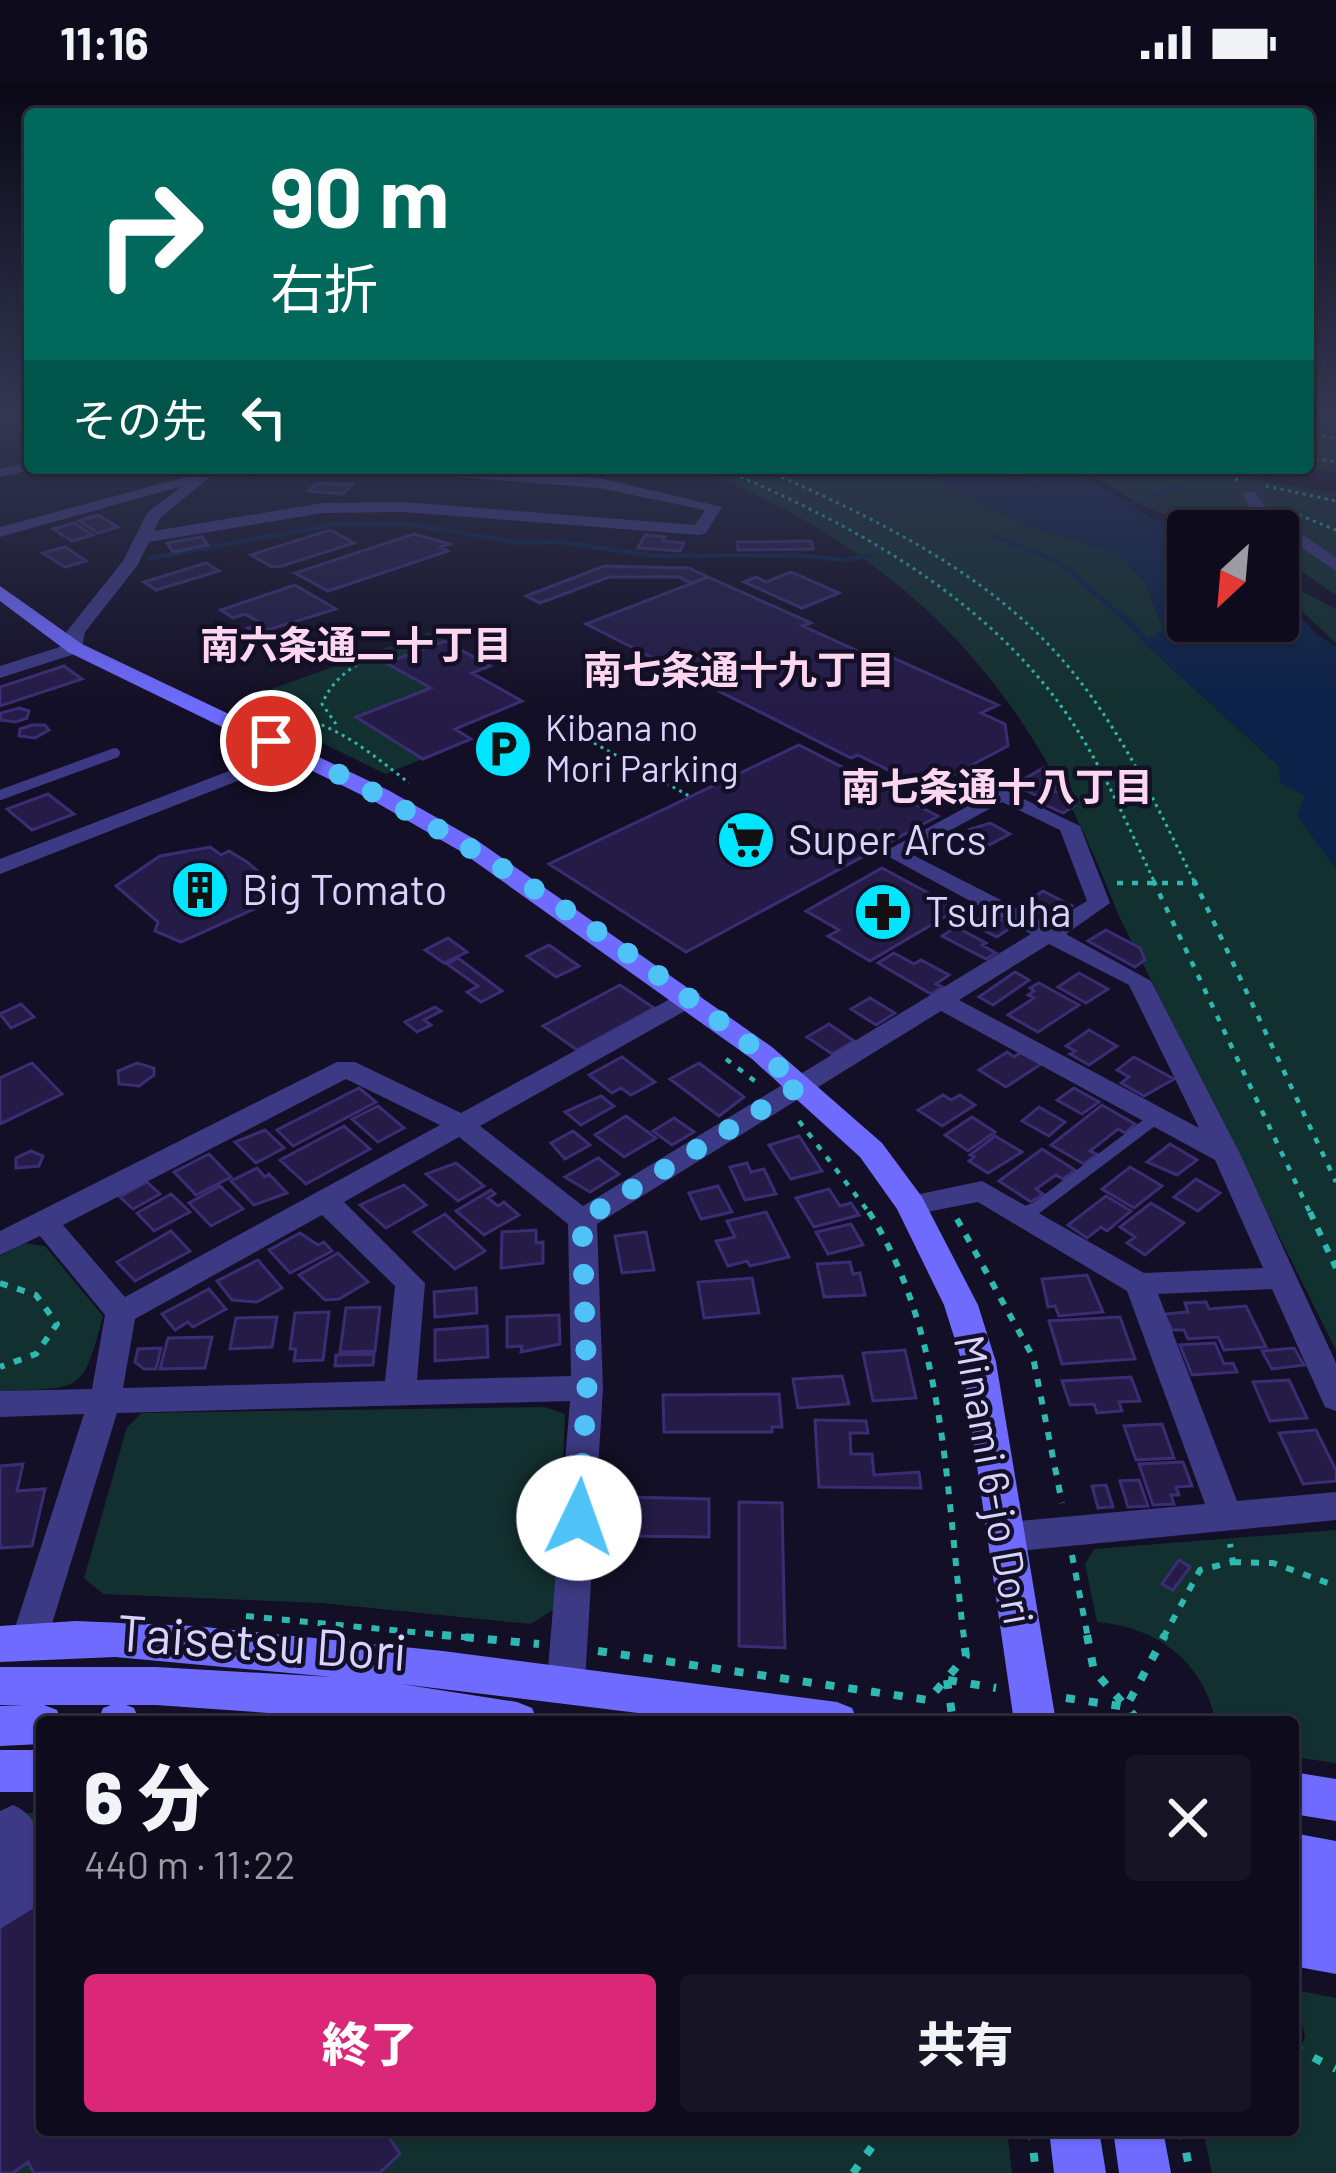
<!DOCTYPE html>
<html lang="ja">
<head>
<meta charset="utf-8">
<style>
	:root { --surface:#0e0b1c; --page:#171425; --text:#f1f3f6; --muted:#9b9ba3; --line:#2e2b3b; --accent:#db2777 }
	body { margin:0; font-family:Barlow,"Noto Sans JP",sans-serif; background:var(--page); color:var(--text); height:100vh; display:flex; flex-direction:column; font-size:45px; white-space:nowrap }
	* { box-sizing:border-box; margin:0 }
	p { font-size:39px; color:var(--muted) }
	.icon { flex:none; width:66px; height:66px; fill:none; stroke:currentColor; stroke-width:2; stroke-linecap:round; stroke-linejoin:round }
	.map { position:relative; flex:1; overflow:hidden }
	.details { position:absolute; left:36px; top:1632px; width:1263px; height:420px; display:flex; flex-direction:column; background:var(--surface); border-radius:12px; box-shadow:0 3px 9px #0004,0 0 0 3px var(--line) }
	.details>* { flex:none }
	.guide { position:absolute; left:24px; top:24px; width:1290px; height:366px; border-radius:12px; box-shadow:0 3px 9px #0004,0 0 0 3px var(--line); background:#00695c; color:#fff; overflow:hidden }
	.needle { width:78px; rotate:206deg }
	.buttons { position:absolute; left:1167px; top:426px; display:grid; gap:24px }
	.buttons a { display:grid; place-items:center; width:132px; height:132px; border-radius:12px; background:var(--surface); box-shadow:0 3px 9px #0004,0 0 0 3px var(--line); font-size:60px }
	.pin { position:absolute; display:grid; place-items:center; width:102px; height:102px; color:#fff; margin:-51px; border:6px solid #fff; border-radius:50%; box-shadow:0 3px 12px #0007 }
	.me { position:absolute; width:132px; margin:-66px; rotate:3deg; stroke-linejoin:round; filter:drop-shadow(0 0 9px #0008) }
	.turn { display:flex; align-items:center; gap:42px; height:252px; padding:0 48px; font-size:54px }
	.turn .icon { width:156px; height:156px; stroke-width:2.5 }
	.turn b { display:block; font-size:84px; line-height:102px }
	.then { display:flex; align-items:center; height:114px; padding:0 48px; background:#0003; gap:24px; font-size:45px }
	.round { display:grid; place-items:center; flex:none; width:126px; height:126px; border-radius:12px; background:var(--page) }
	.headline { display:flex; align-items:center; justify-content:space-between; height:204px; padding:0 48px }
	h1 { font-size:72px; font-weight:800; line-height:90px }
	.action { display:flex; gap:24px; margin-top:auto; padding:24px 48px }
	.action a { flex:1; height:138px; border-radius:12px; background:var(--accent); color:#fff; font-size:48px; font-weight:800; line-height:138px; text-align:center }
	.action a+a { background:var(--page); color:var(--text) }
	.status { display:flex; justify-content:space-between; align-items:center; height:84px; padding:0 60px; background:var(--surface); direction:ltr }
	.status svg { height:33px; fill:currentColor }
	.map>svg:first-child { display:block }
	.green { fill:#12302f }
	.water { fill:#0c2248 }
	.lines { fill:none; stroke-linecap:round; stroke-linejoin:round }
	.stream-far1 { stroke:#0c2248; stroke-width:4.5 }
	.stream { stroke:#0c2248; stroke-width:6 }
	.building { fill:#241b47; stroke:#3b2d73; stroke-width:3 }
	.path-far3 { stroke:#2fb8b0; stroke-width:3; stroke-dasharray:3 4.5; stroke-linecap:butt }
	.path-far2 { stroke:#2fb8b0; stroke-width:4.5; stroke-dasharray:6 9; stroke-linecap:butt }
	.path-far1 { stroke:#2fb8b0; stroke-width:6; stroke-dasharray:8 10; stroke-linecap:butt }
	.path { stroke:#2fb8b0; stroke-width:8; stroke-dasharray:9 14; stroke-linecap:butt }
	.lane-far3 { stroke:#3d3a85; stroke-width:8 }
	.lane-far2 { stroke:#3d3a85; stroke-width:10 }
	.lane-far1 { stroke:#3d3a85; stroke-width:12 }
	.lane { stroke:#3d3a85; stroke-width:16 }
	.street { fill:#3d3a85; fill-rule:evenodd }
	.secondary { fill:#6f6bff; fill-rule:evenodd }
	.route { stroke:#4fc3f7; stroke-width:21; stroke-dasharray:0 37.8 }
	.labels { text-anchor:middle; stroke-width:9; stroke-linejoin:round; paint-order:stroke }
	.far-poi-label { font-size:36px; fill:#d9d4ff; stroke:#130f26; text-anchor:start }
	.far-neighbourhood-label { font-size:39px; font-weight:bold; fill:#ffd6f0; stroke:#130f26 }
	.poi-label { font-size:42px; fill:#d9d4ff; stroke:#130f26; text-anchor:start }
	.street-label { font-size:42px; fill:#d9d4ff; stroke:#130f26 }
	.near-street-label { font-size:51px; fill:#d9d4ff; stroke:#130f26 }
</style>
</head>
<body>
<div class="status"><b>11:16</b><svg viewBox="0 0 49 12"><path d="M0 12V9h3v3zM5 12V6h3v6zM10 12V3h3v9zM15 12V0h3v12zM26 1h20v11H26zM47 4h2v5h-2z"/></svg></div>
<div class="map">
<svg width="1336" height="2089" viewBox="0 0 1336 2089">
	<rect width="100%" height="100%" fill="#130f26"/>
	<path class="green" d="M1308,330h28v58l-35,-4h7z
		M697,384h211l130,62 77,22 29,28 20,50 -20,13 135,123 27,30 30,73v481l-218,-436c-85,-222 -199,-354 -421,-446z
		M1083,384h166l3,12 84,13v102l-58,-40v-24c-86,0 -125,-14 -195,-63z
		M1278,495l58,30v34l-58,-54z
		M430,548l15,9 -58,22 44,25 -73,29 65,42 -38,15 -147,-73z
		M25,1159l20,3 58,70c-21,81 -23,71 -103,75v-135z
		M544,1323l21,7 -8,193 -26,17 -210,-21 -218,-9 -19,-16 43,-151 15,-14z
		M1336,1446v233l-43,-6v-35h-77c-13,-61 -59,-95 -119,-100l-12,-58 9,-15z
		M42,1728v318h965l5,43h-1012v-358z
		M1295,1906l41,8v175h-124l-9,-43h90v-61l12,-32z"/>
	<path class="water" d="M908,384h63l62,18 -31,-18h67l85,52 35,11 -1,90h90v-28l38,41 20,13v222l-39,-53 8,-20 -25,-13 -1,-17 -136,-124 21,-13 -20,-50 -29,-27 -77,-22z"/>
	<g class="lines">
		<path class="stream-far1" d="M1123,423l70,-25v-14
			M994,452l66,27 67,58
			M150,474l187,-34 76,1 107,18 39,-1 98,14 138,-1 50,5 26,-5"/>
		<path class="stream" d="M1125,534l25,27"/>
	</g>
	<path class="building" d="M316,399l18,1h18l-9,10 -34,-3z
		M98,431l20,12 -20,6 -19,-12z
		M74,439l19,12 -21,6 -19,-12z
		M330,446l24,13 -72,23 -10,1 -21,-12z
		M414,450l36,10 -10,3 8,4 -120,40 -33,-18z
		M645,451l20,2 -2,4 21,2 -4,8 -42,-3z
		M202,453l6,8 -35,7 -6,-9z
		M811,457l2,8 -75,1 -1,-8z
		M65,463l21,14 -21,6 -22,-14z
		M206,479l13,8 -63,19 -12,-8z
		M604,482l85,2 19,9 -17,6 -12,-6h-70l-69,26 -14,-7z
		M791,488l48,21 -37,15 -58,-26 12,-5 10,5z
		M708,493l103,46 -8,3 79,36 9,-5 107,48 -17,8 24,11 3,22 -82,43 -68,-34 -7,3 -265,-134z
		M295,501l41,24 -78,24 -10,-5 13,-5 -16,-9 -12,4 -12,-8z
		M445,557l45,25 -18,7 50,28 -67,28 16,10 -48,20 -67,-42 75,-29 -45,-25z
		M64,582l18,13 -82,27v-19z
		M19,624l10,3 -2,7 -11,4 -16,-2 1,-7z
		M32,641h13l4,5 -14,8 -16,-2 1,-7z
		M799,661l139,71 -252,136 -137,-88z
		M1045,683l20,9 -6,3 6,3 -25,15 -26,-12z
		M1055,707l19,9 -6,3 6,3 -11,7 -26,-12z
		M48,710l26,20 -42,16 -25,-21z
		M990,739l20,11 -21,11 -20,-10 6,-4 -4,-2z
		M210,763l11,8 8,-4 18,11 38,33 -104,47 -26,-11 3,-9 -42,-36 44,-30z
		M882,784l76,41 -88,52 -42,-25 11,-6 -33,-19z
		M1043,807l29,15 -20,13 -29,-15z
		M987,829l26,13 -16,11 -26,-13z
		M956,843l30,16 -4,2 14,8 -10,6 -44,-23z
		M1106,846l34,18 5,12 -10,7 -47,-26z
		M448,854l19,14 -23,11 -19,-13z
		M549,861l30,21 -23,11 -29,-21z
		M894,869l20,11 7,-4 28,15 -13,9 6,3 -11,7 -53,-31z
		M458,874l44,33 -21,11 -14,-10 11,-6 -31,-22z
		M1015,888l14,8 -36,25 -14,-8z
		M1079,889l29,16 -22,14 -28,-16z
		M1039,899l40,22 -41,27 -30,-17 26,-17 -6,-3 6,-4 -4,-3z
		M620,901l34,23 -77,42 -34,-24z
		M870,914l25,15 -19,12 -25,-16z
		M21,920l13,13 -23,11 -11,-14z
		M435,923l6,4 -17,9 7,5 -14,7 -12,-10z
		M829,940l25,17 -22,13 -25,-17z
		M1089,946l28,16 -28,19 -19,-11 5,-3 -9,-5z
		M1007,968l7,5 7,-5 20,12 -35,23 -27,-17z
		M622,973l33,25 -24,13 -10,-7 -9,5 -23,-18z
		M1134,973l40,22 -30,17 -23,-13 8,-6 -12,-7z
		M32,979l30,31 -62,30v-46z
		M137,979l17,5v7l-15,11 -20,-2 -1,-13z
		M699,979l45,34 -25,19 -49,-37z
		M359,1004l17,14 -83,44 -16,-16z
		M1074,1004l25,14 -17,12 -25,-14z
		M943,1011l8,5 9,-5 15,10 -33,21 -24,-16z
		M601,1012l13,10 -33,19 -16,-13z
		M1102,1021l33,19 -10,9 -7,-4 -28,22 7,3 -13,10 -33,-19z
		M378,1022l26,22 -26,14 -26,-23z
		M1039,1023l26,15 -16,14 -27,-15z
		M626,1032l30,22 -32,19 -29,-22z
		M972,1033l23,15 -27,19 -23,-16z
		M674,1034l20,14 -22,13 -19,-14z
		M344,1042l26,23 -64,35 -26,-24z
		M265,1046l19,18 -28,15 -21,-21z
		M573,1047l17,14 -25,14 -14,-16z
		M799,1052l23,35 -31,8 -22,-34z
		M995,1052l27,16 -34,21 -19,-12 5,-4 -4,-2z
		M1170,1060l27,16 -20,15 -30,-13z
		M1042,1065l33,21 -12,9 -7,-4 -20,14 7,5 -12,8 -32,-21z
		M31,1067l12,5 -4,10 -23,2v-10z
		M209,1070l22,23 -35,18 -22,-23z
		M598,1074l21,16 -29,18 -25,-15z
		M456,1079l28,23 -26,15 -32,-27z
		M747,1079l4,9 13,-3 12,25 -31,6 -15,-33z
		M1130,1083l32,19 -28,22 -32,-19z
		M257,1084l8,9 4,-3 18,19 -33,12 -23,-24z
		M1196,1095l24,14 -22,18 -24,-14z
		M147,1098l13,12 -27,15 -13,-12z
		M404,1101l22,20 -40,23 -26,-23z
		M220,1102l23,23 -32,17 -22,-23z
		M718,1102l14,26 -31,7 -12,-26z
		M829,1105l11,17 11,-3 8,12 -45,12 -18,-29z
		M491,1106l4,4 -7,4 10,8 6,-4 15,13 -35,20 -28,-24z
		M171,1110l19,18 -36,19 -17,-18z
		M1106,1112l25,15 -24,20 -6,-4 -14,11 -19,-13z
		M1151,1119l33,20 -39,32 -18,-12 8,-6 -15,-10z
		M766,1128l23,45 -39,9 -3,-5 -19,5 -12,-25 19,-4 -8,-16z
		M445,1130l40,37 -30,18 -41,-37z
		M851,1140l12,21 -35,9 -12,-22z
		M536,1146v13l7,-1v21l-42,5 1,-36z
		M171,1147l19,20 -55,30 -18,-19z
		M646,1148l8,38 -32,3 -7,-37z
		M300,1149l18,12 6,-3 8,9 -42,22 -21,-23z
		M338,1169l30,29 -29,17 -14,1 -26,-25z
		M258,1176l24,28 -25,14 -25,-2 -15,-19z
		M850,1178l3,12 7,-1 5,22 -41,2 -7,-33z
		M1087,1191l16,37 -44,4 -4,-10 -7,1 -6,-28z
		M752,1194l7,35 -55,5 -6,-36z
		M476,1204l1,25 -42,4 -1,-25z
		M209,1205l17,20 -33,18 -5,-5 -13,8 -13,-16z
		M1206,1218l3,7 37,-3 20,41 -42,3 -6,-13 -30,2 -4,-9h-12l-8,-16 24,-2 -3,-9z
		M380,1223l-5,44 -35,1 6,-44z
		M329,1228l-6,48 -29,1 2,-12h-6l5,-36z
		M559,1231l1,29 -39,8 1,-6 -15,1v-30z
		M277,1233l-5,30 -42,2 6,-31z
		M1120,1233l15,42 -73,5 -13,-43z
		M487,1242l1,31 -53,4v-31z
		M212,1253l-7,31 -45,1 8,-31z
		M1215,1259l9,21 9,-1 4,9 -45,3 -12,-30z
		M161,1264l-5,21h-12l-9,-7 3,-13z
		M1294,1264l10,17 -32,4 -10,-18z
		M905,1266l11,48 -43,3 -10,-48z
		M374,1270l-1,11 -38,1 1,-11z
		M842,1292l7,28 -51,4 -5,-29z
		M1131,1293l9,24 -21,1 3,9 -25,2 -3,-9 -24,1 -8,-24z
		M1289,1296l18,38 -37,3 -17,-39z
		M779,1310l3,33h-10v5h-108l-1,-37z
		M815,1336l51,1 2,12h-18l1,21h21l2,21 45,-3 2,16 -102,-1z
		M1162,1340l12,34 -38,2 -12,-34z
		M1316,1346l20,40v11l-33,3 -24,-51z
		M1183,1378l9,24 -16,1 3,8h-8l3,9 -21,1 -14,-41z
		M23,1380l-6,27 28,-2 -13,57 -32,2v-82z
		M1139,1396l9,26 -20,1 -8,-26z
		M1106,1401l7,22 -15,1 -6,-22z
		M625,1413l84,2v38l-86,-1z
		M739,1418l43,1 3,145 -46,-2z
		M1179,1476l11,7 -17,23 -11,-6z
		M35,1814l7,12v220h353l-7,6 12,18 -21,19h-345l-6,-11 -15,11h-13v-249z"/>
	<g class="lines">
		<path class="path-far3" d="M1308,346l28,9
			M1308,374l28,4
			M720,384c130,55 263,126 346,245 36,52 62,113 89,170
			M761,384c114,50 235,107 314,207 50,62 85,137 120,208
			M1225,384l13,13
			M1266,402l70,15
			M1299,431l37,15
			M263,630c61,-1 100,33 146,69
			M336,640l-14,-20c9,-21 23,-33 43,-44
			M594,659l97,54"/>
		<path class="path-far2" d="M1153,796l158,335
			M1194,796l142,302
			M1117,799h78
			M726,975l34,26
			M799,1037l72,94"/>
		<path class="path-far1" d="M869,1128c78,122 77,285 95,426
			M1310,1128l26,56
			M957,1135l76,138 29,146
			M0,1199l36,12 21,29 -21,30 -36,13
			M1072,1471l16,83
			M1233,1478l40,1 63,23
			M246,1532l228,22
			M1163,1554l37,-68 33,-8 -3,-18"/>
		<path class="path" d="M442,1551l97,9
			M1087,1551l7,36 46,51
			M598,1567l330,49 38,-44 -3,-21
			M947,1596l6,42
			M948,1596l48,8
			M1066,1614l60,9
			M1128,1638l-2,-15 39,-72
			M1293,1963l43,22
			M1031,2046l5,43
			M1182,2046l8,43
			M853,2089l31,-43"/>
		<path class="lane-far3" d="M246,384l57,5 6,-5"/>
		<path class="lane-far2" d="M0,711l115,-42"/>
		<path class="lane-far1" d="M1027,1131l130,-98"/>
		<path class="lane" d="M1025,1133l6,-5"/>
		<path class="street" d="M30,378v6l5,1 -35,8v-8z
			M205,384h16l-61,50 -6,13 169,-28 81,-1 291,23 10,-15 -106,-22 -168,-13 -5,-1v-6l173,10 123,29 -16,26 -6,2 -296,-23 -81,1 -174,29 -12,24 -52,66 -4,20 -81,26v-12l66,-21 1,-14 56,-70 24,-48 35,-27 -182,51v-10l197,-53z
			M1245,408h10l13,18 68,48v13l-80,-55 -14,-21z
			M294,662l7,2v8l-301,118v-15z
			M1001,704l79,38 30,77 -44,31 85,47 89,173 96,209v48l-11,-4 -53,-118 -114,5 79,207 99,-9v28l-327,32 -12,-5 -5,-10 5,-10 12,-5 196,-18 -78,-213 -149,-89 -67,13 -10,-3 -4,-7 4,-7 81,-17 162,92 119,-5 -48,-108 -274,-149 -344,213 6,164 -18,293 -6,12 -13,5 -13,-5 -6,-12 23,-280 -453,12 -70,227 -5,12 -13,4 -13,-4 -5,-12 73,-226 -84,3v-26l92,-2 13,-74 -65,-79 -40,19v-24l337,-169h18l106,51 220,-120h18l3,5 -3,5 -219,123 103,80 448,-272 -149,-81zM1002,718l58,28 27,71 -39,23 -139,-71zM1049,860l80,41 70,143 -240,-128zM346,995l94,46 -315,172 -62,-72zM459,1053l109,87 3,152 -154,4 8,-97 -81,-81zM322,1131l73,71 -10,95 -262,7 12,-69z
			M13,1721c38,16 29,63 29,98l-42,26v-118z"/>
		<path class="secondary" d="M0,502l82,58 306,146 90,51 294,206 110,96 40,54 56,108 18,57 60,360h-42l-52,-360 -18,-57 -47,-96 -37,-52 -108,-98 -292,-208 -88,-51 -304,-148 -68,-51z
			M76,1537l119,5 248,25 394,51 15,6 6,14h-147l-310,-38 116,18 15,6 6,14h-140l-242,-17h-30l8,3 6,14h-43l6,-14 8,-3h-67l13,5 5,12h-20v22l-42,2v-40l24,-1h-24v-38h156l176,10 -217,-20 -115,5v-36z
			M0,1666h42v42h-42z
			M1293,1688l43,7v42l-43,-7z
			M1293,1749l43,8v133l-43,-8z
			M1049,2046h50l7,43h-52z
			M1113,2046h50l8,43h-52z"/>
	</g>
	<linearGradient id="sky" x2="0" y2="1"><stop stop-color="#0a0815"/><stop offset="0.53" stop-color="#333752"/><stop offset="1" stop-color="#333752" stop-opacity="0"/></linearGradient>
	<rect width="1336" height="623" fill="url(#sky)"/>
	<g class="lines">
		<path class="route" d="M271,657c192,89 365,212 530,344l-219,135 5,168 -8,130"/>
	</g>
	<defs>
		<g id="parking-disc" transform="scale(3)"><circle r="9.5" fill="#00e5ff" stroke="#130f26"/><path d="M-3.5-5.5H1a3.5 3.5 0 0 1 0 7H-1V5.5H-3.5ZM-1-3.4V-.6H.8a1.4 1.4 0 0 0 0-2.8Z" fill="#111"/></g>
		<g id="supermarket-disc" transform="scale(3)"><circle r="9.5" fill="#00e5ff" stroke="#130f26"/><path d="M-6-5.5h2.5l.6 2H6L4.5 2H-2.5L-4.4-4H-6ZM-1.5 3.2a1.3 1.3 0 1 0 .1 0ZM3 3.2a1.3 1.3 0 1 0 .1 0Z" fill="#111"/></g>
		<g id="building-disc" transform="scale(3)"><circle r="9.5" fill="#00e5ff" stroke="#130f26"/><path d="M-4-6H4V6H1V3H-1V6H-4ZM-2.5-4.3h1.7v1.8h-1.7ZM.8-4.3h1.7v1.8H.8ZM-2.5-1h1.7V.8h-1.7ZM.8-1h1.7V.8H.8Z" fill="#111"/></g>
		<g id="pharmacy-disc" transform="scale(3)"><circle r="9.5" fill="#00e5ff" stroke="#130f26"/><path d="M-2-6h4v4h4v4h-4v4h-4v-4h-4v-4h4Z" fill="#111"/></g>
	</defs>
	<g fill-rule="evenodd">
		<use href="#parking-disc" x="503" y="665"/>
		<use href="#supermarket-disc" x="746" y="756"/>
		<use href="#building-disc" x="200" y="806"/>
		<use href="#pharmacy-disc" x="883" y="828"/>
	</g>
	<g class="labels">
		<g class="far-poi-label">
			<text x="545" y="657">Kibana no<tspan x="545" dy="41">Mori Parking</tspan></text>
		</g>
		<g class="far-neighbourhood-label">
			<text x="356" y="575">南六条通二十丁目</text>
			<text x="739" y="600">南七条通十九丁目</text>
			<text x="997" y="717">南七条通十八丁目</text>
		</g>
		<g class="poi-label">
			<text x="788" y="771">Super Arcs</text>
			<text x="242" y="821">Big Tomato</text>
			<text x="925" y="843">Tsuruha</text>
		</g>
		<g class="street-label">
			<text transform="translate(994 1396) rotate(80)" y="15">Minami 6-jo Dori</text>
		</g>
		<g class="near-street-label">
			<text transform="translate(262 1559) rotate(4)" y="18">Taisetsu Dori</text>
		</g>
	</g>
</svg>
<div class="buttons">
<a><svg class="needle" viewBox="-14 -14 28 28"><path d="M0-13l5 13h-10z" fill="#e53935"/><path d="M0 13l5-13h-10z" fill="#9b9ba3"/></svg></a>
</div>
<div class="pin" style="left:271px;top:657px;background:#d93025"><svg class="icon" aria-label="arrive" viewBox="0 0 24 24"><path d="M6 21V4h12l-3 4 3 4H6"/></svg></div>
<svg class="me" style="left:579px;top:1434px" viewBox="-20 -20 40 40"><circle r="19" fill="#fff"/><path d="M0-13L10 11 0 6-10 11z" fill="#4fc3f7"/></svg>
<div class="guide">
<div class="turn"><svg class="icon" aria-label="right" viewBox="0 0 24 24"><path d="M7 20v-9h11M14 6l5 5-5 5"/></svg><div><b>90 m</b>右折</div></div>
<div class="then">その先<svg class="icon" aria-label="left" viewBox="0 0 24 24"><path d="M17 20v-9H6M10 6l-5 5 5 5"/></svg></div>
</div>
<section class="details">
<div class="headline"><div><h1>6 分</h1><p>440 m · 11:22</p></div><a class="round"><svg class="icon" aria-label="close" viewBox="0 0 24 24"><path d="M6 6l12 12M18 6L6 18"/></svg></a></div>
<div class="action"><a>終了</a><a>共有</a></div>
</section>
</div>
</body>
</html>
